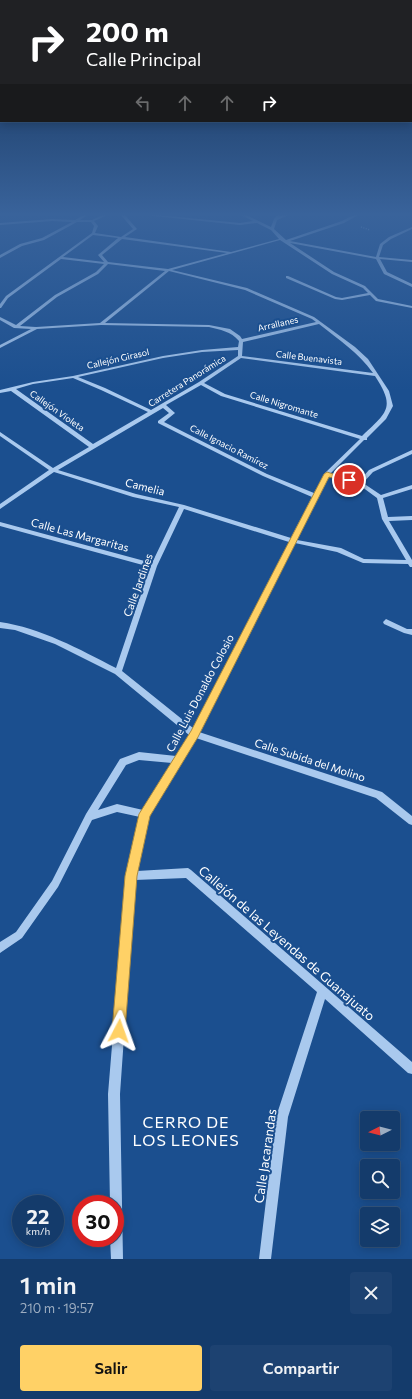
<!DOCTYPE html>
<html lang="es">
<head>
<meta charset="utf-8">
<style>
	:root { --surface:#143b6b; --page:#1d4271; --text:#f1f3f6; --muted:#9dadc1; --line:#33557e; --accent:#ffd166 }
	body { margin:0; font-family:Commissioner,sans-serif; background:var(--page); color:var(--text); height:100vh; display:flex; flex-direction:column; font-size:15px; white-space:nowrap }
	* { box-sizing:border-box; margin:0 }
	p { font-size:13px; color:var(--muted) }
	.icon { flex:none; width:22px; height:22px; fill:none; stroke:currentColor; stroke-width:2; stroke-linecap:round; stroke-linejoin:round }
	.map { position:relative; height:1259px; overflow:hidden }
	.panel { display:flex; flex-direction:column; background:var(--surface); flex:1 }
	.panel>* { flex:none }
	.top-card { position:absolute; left:0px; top:0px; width:412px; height:122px; box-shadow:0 2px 10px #0003,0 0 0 1px var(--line); background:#202124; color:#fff; overflow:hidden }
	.needle { width:26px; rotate:264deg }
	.tools { position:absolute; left:360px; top:1111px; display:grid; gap:8px }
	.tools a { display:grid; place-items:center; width:40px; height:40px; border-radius:4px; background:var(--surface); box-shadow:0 2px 10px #0003,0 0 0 1px var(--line); font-size:20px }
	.speed { position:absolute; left:12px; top:1195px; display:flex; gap:8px; font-size:20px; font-weight:700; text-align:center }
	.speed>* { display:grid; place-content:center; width:52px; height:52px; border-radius:50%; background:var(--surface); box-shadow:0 2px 10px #0003,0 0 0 1px var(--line); line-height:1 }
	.speed small { font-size:10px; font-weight:400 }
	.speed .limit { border:6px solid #d22; background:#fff; color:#111 }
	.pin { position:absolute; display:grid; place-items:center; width:34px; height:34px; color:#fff; margin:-17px; border:2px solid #fff; border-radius:50%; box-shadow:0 1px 4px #0007 }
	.me { position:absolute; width:44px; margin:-22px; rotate:4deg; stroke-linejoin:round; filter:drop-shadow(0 0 3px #0008) }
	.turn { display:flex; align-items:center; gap:14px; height:84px; padding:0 20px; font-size:18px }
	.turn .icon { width:52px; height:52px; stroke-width:2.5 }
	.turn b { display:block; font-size:28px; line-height:34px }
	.lanes { display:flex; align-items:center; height:38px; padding:0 20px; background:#0003; justify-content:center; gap:20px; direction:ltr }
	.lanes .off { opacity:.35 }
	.round { display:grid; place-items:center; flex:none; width:42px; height:42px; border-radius:4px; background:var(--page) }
	.summary { display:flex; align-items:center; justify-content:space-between; height:68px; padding:0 20px }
	h1 { font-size:24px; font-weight:600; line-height:30px }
	.cta { display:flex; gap:8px; margin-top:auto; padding:8px 20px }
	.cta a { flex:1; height:46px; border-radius:4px; background:var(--accent); color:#111; font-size:16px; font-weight:600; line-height:46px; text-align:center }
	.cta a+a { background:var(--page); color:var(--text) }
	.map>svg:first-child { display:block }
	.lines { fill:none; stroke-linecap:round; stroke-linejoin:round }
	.path { stroke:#a9c9ee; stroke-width:1.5; stroke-dasharray:1 1.5; stroke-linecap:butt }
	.minor { fill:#a9c9ee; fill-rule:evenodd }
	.route { fill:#ffd166; stroke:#a68842 }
	.labels { text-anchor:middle; stroke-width:4; stroke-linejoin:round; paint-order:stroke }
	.far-street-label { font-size:9px; fill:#fff; stroke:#1b4f8f }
	.street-label { font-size:11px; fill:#fff; stroke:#1b4f8f }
	.near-street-label { font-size:13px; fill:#fff; stroke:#1b4f8f }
	.near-quarter-label { font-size:16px; letter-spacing:1px; fill:#fff; stroke:#1b4f8f }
</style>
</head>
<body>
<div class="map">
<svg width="412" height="1259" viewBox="0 0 412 1259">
	<rect width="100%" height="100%" fill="#1b4f8f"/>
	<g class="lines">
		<path class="path" d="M314,214l7,2
			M361,227l9,3"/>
		<path class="minor" d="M85,214h4l-9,6h12l13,-6h5l-16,7 4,5 -3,7 26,4 12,-8 -13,-15h4l13,15 -12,8 106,15 48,-13 -8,-9 -14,-7 -17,2 -105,-11h13l92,9 13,-2 -14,-7h5l27,13 3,-8 4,-5h4l-2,2 6,-2h5l-14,6 -3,9 12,11 56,-19 13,-7h5l-16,9 -54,18 86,16 4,-13 9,-7 23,-10v2l-21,10 -8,6 -4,12 33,3v2l-32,-3 7,13 25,12v3l-28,-13 -8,-15 -86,-16 44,29 31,14 13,13 34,7v2l-36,-7 -6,-6 -28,5 -7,-1 -49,-21v-2h2l48,21 6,1 26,-5 -5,-5 -31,-14 -52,-34 -108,30 75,18 67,29 41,30 13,12 21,32 4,15 -7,13 -19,19v2h-3l-33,33 28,8 10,-11 43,-20v4l-39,18 -10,11 18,12 31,-10v4l-29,9 5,19 24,-1v4l-23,1 23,39v7h-2l-2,-3 -45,-1 -26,-11 -42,-9 -96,189 183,60 30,24v9l-3,-1 -33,-26 -180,-60 -47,77 -12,56 51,-3 3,2 221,192v12l-4,-1 -83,-74 -37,118 -17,142h-12l17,-142 41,-125 -131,-114 -51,2 -15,214 3,165h-12l-1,-21h5v-34h-5l-2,-110 18,-218 14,-59 -23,-5 -25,8 -34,67 -36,51 -22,15v-11l16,-10 36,-51 34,-67 34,-55 19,-7 37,4 13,-21 -74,-61 -60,-30 -40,-14 -15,-2v-6c41,6 79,27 116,46l34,-101 -150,-41v-4l152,41 27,-56 -46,-10 -79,-25 -54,37v-5l49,-34 -49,-34v-4l53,36 36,-21 -78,-56 -11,2v-3l33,-8 40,-6 90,-20 39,-6 36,-3 1,-6c-8,-10 -19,-11 -30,-14l-108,-2 -64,4 -37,19v-3l31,-16 -17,-1 -14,-8v-3l16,8 39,-30 41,-23 8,-8 -43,-5 -53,39 -7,10h-1v-4l6,-8 86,-63 2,-7 -3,-4h-14l-33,18 -22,6 -22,12v-3l20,-11 22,-6 30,-16 -20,-1 -52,4v-2l52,-4 23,1zM93,235l25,3 -20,17 6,7 -41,-5zM122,239l105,14 -59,16 -60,-7 -6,-7zM108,264l57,7 -65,52 -64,4 -16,-1 37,-29 41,-23zM169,271l76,19 67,29 4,3 -74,17 -2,-3 -10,-7 -21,-4 -104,-2zM319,324c20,16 39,28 54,49l-131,-17 1,-14zM238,350v6l-39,26 -48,28 -46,-22 -27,-11 85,-19 39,-6zM241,358l134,18c21,32 12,36 -13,60l-137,-42 -21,-11zM73,378l28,12 47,22 -55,32 -77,-55 17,-5zM201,385l20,11 139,43 -35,34 -11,20 -47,-19 -103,-52 11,-9 -9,-8zM163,408l6,5 -11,8v2l105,53 49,21 -21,41 -107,-33 -48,-11 -78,-24zM329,476l29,8 19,14 5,21 24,41 -42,-1 -23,-11 -44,-8zM184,509l105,33 -96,186 -71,-57 35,-105zM139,760l33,3 -29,47 -26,-6 -19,6 28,-45z
			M386,619l21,10h5v6l-8,-2 -20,-9 -1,-2z"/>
	</g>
	<linearGradient id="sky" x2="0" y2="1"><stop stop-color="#0f2b4f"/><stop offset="0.55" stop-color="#39639b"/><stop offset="1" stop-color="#39639b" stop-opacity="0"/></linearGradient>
	<rect width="412" height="390" fill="url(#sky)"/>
	<path class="route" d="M327,472l25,8 -3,3 -20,-6 -131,260 -48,79 -13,60 -12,155 -2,5 -4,2 -5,-2 -2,-5 13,-155 14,-62 52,-83 133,-257z"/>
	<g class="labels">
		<g class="far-street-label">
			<text transform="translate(278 324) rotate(-13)" y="3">Arrallanes</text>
			<text transform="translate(309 358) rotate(7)" y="3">Calle Buenavista</text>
			<text transform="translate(118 359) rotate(-13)" y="3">Callejón Girasol</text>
			<text transform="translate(187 381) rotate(-32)" y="3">Carretera Panorámica</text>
			<text transform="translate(284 405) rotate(17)" y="3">Calle Nigromante</text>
			<text transform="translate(57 411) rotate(35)" y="3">Callejón Violeta</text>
			<text transform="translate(229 447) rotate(27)" y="3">Calle Ignacio Ramírez</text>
		</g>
		<g class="street-label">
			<text transform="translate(145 487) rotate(14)" y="4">Camelia</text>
			<text transform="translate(80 535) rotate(15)" y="4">Calle Las Margaritas</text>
			<text transform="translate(138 585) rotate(-70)" y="4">Calle Jardines</text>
			<text transform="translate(200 693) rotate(-62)" y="4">Calle Luis Donaldo Colosio</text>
			<text transform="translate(310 760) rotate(18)" y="4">Calle Subida del Molino</text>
		</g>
		<g class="near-street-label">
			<text transform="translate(287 943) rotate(41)" y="5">Callejón de las Leyendas de Guanajuato</text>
			<text transform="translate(265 1156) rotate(-82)" y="5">Calle Jacarandas</text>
		</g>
		<g class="near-quarter-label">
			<text x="186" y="1128">CERRO DE<tspan x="186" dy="18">LOS LEONES</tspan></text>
		</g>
	</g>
</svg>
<div class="tools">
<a><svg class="needle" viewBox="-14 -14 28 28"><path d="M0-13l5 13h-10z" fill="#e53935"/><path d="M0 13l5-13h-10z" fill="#9dadc1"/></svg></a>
<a><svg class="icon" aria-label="search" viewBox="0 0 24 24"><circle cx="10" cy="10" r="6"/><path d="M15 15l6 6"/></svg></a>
<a><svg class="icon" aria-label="layers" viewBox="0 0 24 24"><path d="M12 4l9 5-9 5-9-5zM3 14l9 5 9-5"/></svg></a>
</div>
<div class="speed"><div>22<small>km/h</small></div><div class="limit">30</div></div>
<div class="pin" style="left:349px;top:480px;background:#d93025"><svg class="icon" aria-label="arrive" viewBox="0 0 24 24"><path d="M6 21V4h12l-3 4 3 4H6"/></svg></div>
<svg class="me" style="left:119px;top:1031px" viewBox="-20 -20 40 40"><path d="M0-17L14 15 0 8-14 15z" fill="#ffd166" stroke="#fff" stroke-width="4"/></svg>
<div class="top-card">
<div class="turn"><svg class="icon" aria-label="right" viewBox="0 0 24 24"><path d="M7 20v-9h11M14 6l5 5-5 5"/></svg><div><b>200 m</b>Calle Principal</div></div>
<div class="lanes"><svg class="icon off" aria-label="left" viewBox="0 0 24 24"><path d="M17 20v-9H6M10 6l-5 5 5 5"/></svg><svg class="icon off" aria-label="ahead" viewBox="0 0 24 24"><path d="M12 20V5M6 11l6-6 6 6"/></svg><svg class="icon off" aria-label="ahead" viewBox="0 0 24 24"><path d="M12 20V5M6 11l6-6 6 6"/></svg><svg class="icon" aria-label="right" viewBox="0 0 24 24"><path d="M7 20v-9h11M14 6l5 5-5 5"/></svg></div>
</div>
</div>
<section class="panel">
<div class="summary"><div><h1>1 min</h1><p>210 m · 19:57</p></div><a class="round"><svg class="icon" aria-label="close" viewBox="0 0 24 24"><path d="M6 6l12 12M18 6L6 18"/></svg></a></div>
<div class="cta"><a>Salir</a><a>Compartir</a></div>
</section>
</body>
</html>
